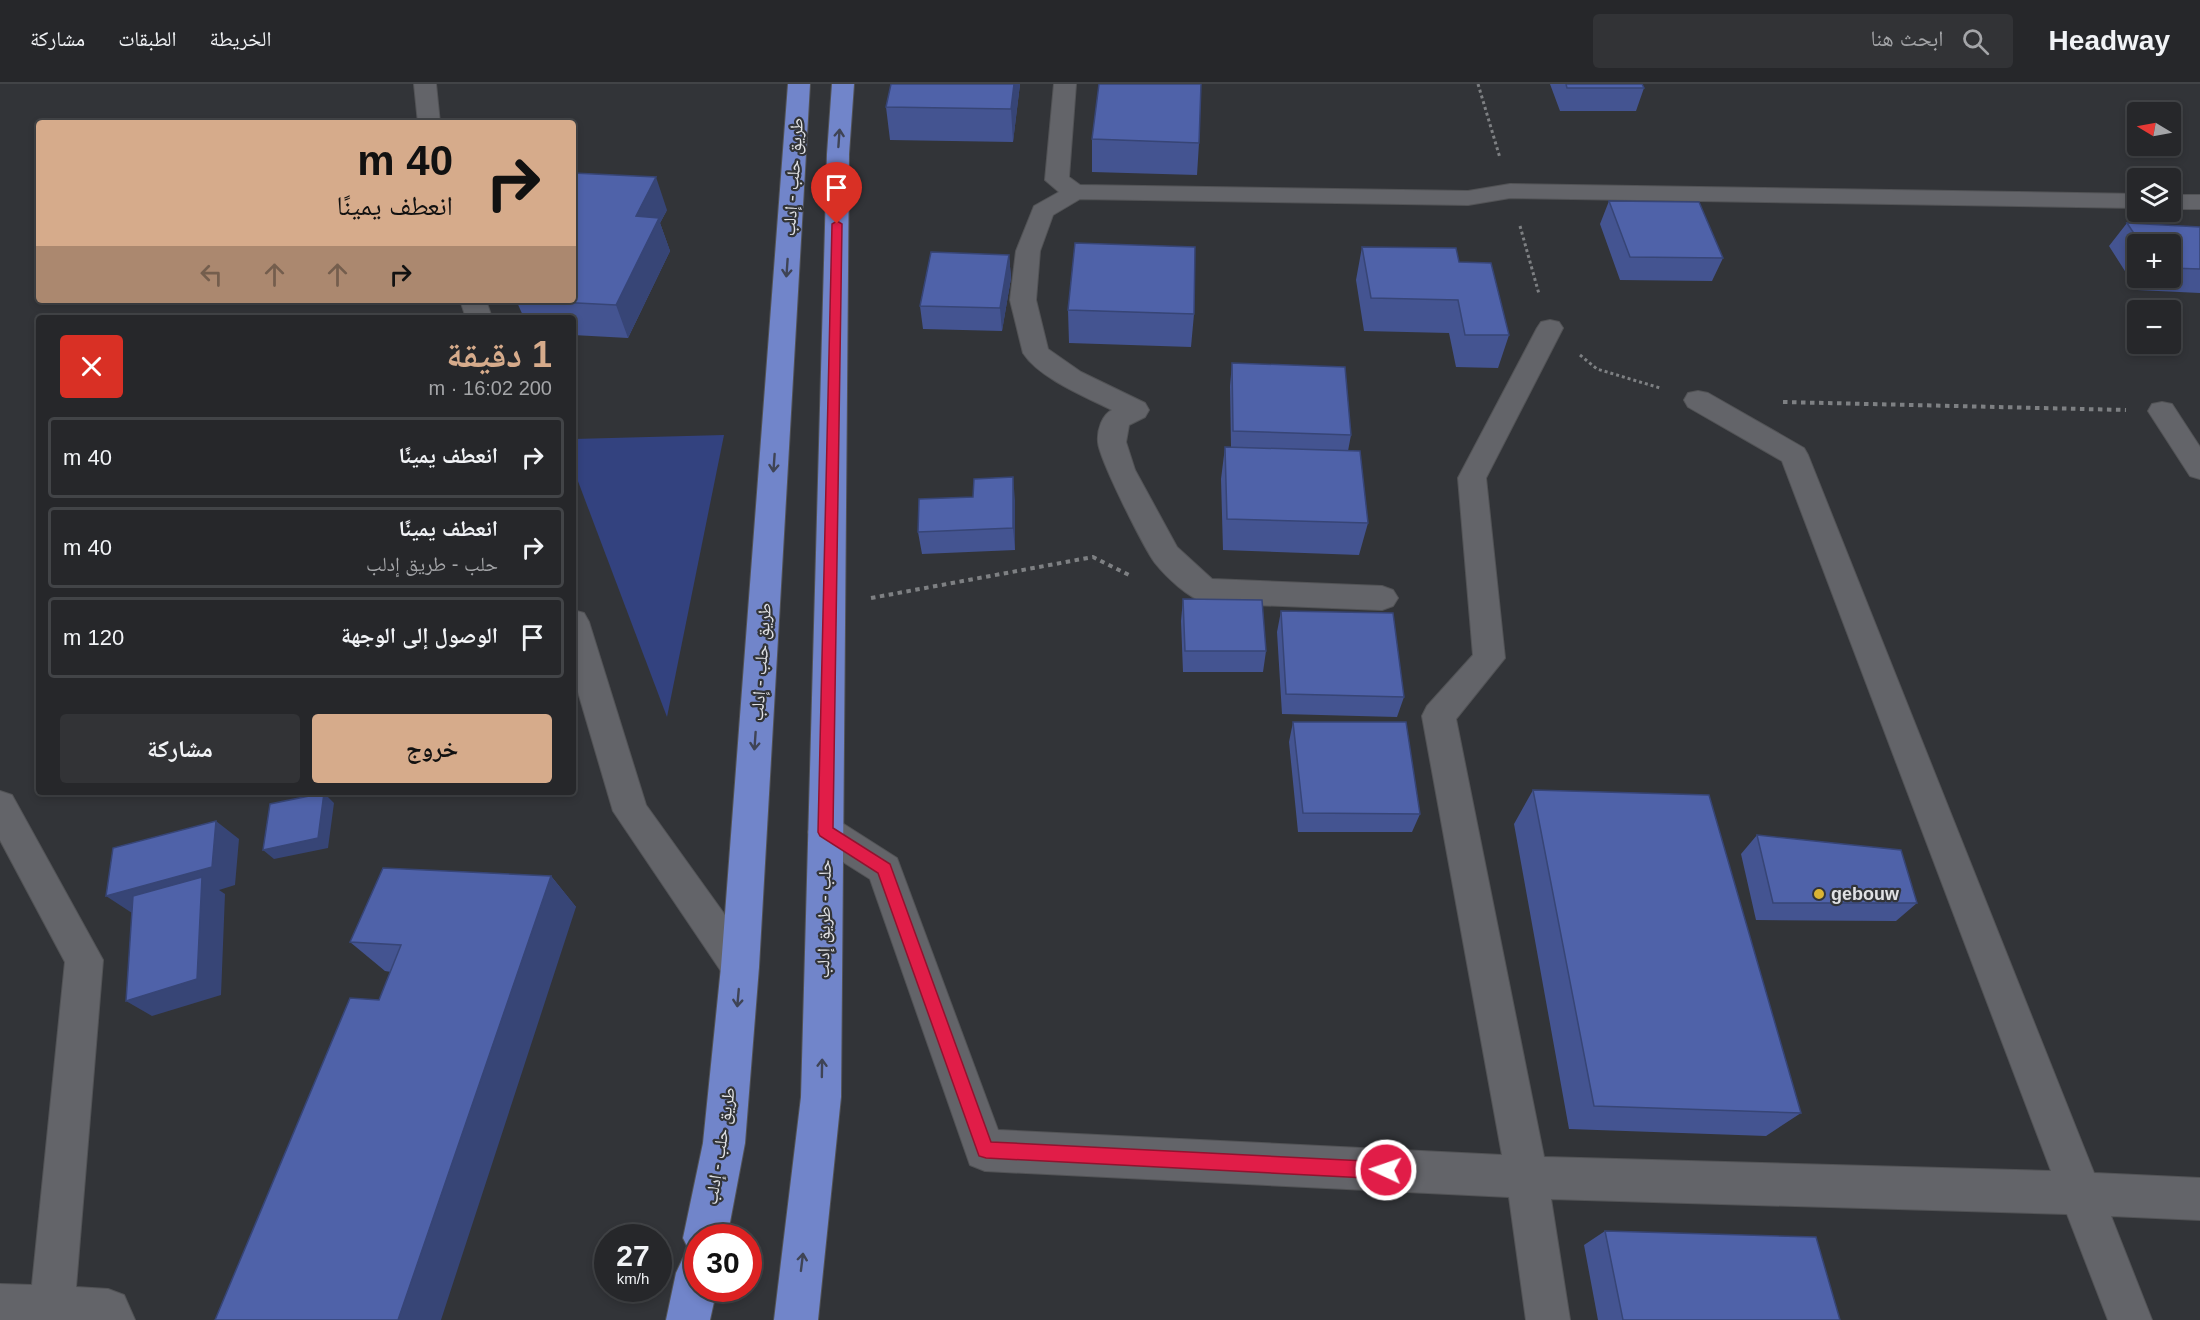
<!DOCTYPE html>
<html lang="ar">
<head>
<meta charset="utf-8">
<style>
	:root { --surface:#26272a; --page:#323336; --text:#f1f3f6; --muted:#a4a5a8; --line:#424447; --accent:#d6ab8b }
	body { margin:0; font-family:Arial,"Noto Naskh Arabic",sans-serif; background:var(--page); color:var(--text); direction:rtl; height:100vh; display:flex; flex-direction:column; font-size:22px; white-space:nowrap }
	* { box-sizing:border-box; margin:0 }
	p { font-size:20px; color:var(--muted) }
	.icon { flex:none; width:33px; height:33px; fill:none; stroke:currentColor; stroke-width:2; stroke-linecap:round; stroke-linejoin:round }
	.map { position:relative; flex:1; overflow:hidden; direction:ltr }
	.panel { position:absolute; left:36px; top:231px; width:540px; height:480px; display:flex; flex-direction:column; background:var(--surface); border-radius:6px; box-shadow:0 3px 9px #0003,0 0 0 2px var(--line); direction:rtl }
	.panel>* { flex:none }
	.top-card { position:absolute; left:36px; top:36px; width:540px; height:183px; border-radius:6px; box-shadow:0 3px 9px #0003,0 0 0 2px var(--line); direction:rtl; background:#d6ab8b; color:#111; overflow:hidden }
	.needle { width:39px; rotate:280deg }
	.tools { position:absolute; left:2127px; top:18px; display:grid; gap:12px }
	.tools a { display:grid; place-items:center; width:54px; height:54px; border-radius:6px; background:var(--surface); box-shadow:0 3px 9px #0003,0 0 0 2px var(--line); font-size:30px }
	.speed { position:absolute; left:594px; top:1140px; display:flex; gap:12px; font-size:30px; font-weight:700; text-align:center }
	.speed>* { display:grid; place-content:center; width:78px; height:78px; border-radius:50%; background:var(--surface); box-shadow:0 3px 9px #0003,0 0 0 2px var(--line); line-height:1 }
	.speed small { font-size:15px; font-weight:400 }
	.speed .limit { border:9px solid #d22; background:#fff; color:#111 }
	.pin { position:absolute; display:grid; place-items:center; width:51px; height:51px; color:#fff; margin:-62px -26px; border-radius:50% 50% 50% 0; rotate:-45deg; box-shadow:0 0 6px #0007 }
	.pin .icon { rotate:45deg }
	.me { position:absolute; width:66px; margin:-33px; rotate:273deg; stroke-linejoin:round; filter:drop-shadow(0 0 4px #0008) }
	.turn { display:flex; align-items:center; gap:21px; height:126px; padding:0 24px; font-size:27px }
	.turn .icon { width:78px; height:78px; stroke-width:2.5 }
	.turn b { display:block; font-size:42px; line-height:51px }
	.lanes { display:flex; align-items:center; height:57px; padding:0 24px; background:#0003; justify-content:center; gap:30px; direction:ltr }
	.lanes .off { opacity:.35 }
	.round { display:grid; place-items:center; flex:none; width:63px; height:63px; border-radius:6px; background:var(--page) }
	.summary { display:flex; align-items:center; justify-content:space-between; height:102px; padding:0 24px }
	h1 { font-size:36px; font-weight:700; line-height:45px; color:var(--accent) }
	.primary-button { display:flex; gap:12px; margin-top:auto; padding:12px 24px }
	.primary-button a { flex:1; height:69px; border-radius:6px; background:var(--accent); color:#111; font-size:24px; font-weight:700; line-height:69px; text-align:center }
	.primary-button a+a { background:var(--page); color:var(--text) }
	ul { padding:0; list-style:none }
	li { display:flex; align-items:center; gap:18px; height:81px; margin:0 12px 9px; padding:0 12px; border:3px solid var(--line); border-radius:6px }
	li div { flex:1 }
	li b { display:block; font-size:22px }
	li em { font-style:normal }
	header { display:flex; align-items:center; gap:36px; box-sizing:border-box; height:84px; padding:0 30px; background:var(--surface); border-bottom:2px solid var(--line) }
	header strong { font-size:28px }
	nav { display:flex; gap:33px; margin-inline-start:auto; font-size:21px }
	.search { width:420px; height:54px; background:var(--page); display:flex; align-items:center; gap:15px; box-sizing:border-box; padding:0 21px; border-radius:6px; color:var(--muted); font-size:22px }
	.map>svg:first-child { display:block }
	.green { fill:#33427f }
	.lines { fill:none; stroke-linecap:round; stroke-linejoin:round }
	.street-casing { stroke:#525356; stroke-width:2 }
	.secondary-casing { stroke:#525356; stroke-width:2 }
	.highway-casing { stroke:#525356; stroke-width:2 }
	.path-far1 { stroke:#7e8083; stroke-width:3; stroke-dasharray:3 3; stroke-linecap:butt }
	.path { stroke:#7e8083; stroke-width:4; stroke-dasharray:4.5 4.5; stroke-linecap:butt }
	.street { fill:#636469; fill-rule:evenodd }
	.secondary { fill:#636469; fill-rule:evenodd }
	.highway { fill:#7185ca; fill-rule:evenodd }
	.wall { fill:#445491; fill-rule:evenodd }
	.shaded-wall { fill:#374576 }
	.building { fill:#4f62a9; stroke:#374576; stroke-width:1.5 }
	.oneway { stroke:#3f4455 }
	.route { fill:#e11d48; stroke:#92132f; stroke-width:1.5 }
	.poi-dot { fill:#dab333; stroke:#323438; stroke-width:2 }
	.labels { text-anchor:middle; stroke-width:4.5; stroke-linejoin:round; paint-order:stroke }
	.street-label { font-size:18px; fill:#e1e2e5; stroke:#323438 }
	.poi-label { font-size:18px; font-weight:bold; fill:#e1e2e5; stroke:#323438; text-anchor:start }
</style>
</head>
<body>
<header>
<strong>Headway</strong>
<div class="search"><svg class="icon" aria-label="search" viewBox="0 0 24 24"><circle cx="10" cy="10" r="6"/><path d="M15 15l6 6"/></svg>ابحث هنا</div>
<nav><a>الخريطة</a><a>الطبقات</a><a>مشاركة</a></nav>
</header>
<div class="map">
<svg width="2200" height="1236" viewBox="0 0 2200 1236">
	<rect width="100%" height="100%" fill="#323438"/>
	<path class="green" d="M724,351l-57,282 -94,-249v-29z"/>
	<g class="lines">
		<g class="street-casing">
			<path id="street" d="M1054,0h22l-7,93 11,8 388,6 42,-7 628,10v14l-628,-10 -42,7 -388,-6 -27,16 -13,36 -4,49 12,49 33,23 64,31 4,7 -4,7 -16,8 -3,17 9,28 42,77 35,32 170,7 11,4 5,8 -5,8 -11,4 -177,-7c-17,-6 -38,-25 -50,-40 -11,-15 -56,-104 -57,-121 -1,-12 4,-27 14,-32 -26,-13 -73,-32 -89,-57l-13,-53 6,-49 18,-45 25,-14 -14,-12z
				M2170,111h30v14h-30z
				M1550,236l9,2 4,6 -77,150 19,180 -49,61 88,438 507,14 -269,-710 -94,-54 -4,-7 4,-7 10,-2 10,2 96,55 4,7 286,718 106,5v42l-89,-4 41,104h-44l-41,-106 -516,-15 19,121h-44l-17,-123 -524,-26 -15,-6 -100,-286 -57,-36 -5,-11 5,-11 13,-5 13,5 58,37 101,272 504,25 -80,-439 5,-10 46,-51 -15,-177 79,-150 4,-6z
				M2162,318l10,2 28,43v32l-10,-3 -42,-65 4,-7z
				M0,707l12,4 91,165 -27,327 32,2 16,6 11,25h-135v-36l32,1 33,-323 -65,-122z"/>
		</g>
		<g class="secondary-casing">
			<path id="secondary" d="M414,0h22l4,39h-22z
				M460,216h26l6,18h-26z
				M573,526l11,3 5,9 57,183 107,149 6,13 -6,13 -13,5 -13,-5 -114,-169 -40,-136z"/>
		</g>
		<g class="highway-casing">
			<path id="highway" d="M788,0h22l-51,883 -14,176 -18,95h-29v50h19l-7,32h-44l10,-47 7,-15 8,-4 -8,-16 20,-95 18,-176z
				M832,0h22l-5,70 -8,943 -23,223h-44l27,-223 26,-943z"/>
		</g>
		<path class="path-far1" d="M1478,0l22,74
			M1520,142l19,68
			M1580,271l17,14 63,19"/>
		<path class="path" d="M1783,318l343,8
			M871,514l222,-41 36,18"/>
		<use href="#street" class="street"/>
		<use href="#secondary" class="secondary"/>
		<use href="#highway" class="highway"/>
	</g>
	<path class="wall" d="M891,0h129l-7,58 -123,-2 -4,-33z
		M1550,0h92l2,4 -8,23h-76z
		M1092,55l107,4 -2,32 -105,-3z
		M1609,117l114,57 -11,23 -92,-1 -20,-56z
		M667,126l-7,13 10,28 -42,87 -55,-3v-17h-49l-8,-18z
		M2127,139l73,4v66l-63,-3 -28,-44zM2138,160h32v34h-32z
		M1362,163l97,15 50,73 -11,33 -42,-1 -7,-34 -85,-2 -8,-51z
		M1009,171l2,23 -9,53 -79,-2 -3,-23z
		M1068,226l126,4 -3,33 -122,-4z
		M1232,279l119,72 -3,16 20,72 -9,32 -136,-5 -2,-71 4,-32h6l-1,-61z
		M1015,416v50l-93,4 -4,-22z
		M1183,515l83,52 -3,21h-80l-2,-51z
		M1281,527l123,86 -7,20 -115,-3 -5,-82z
		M1293,638l127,92 -8,18h-114l-9,-90z
		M1533,706l268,323 -35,23 -197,-7 -55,-305z
		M1757,751l160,68 -21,18 -140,-1 -15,-66z
		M551,792l25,31 -197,93 12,-28 -6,-1 -35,-29z
		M1605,1147l235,89h-242l-14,-75z"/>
	<path class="shaded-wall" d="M1014,0h6l-7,58 -2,-33z
		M656,93l11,33 -7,13 10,28 -42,87 -12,-33 20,-89z
		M1009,171l2,23 -9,53 -2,-23z
		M1013,393l2,23v50l-2,-22z
		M324,709l10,10 -6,45 -54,11 -11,-9z
		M216,737l23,18 -4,46 -16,5 6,4 -4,101 -69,21 -26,-15 6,-88 -26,-17z
		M551,792l25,31 -135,413h-43z"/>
	<path class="building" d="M891,0h123l-3,25 -125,-2z
		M1099,0h102l-2,59 -107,-4z
		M1566,0h76l2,4h-77z
		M573,89l83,4 -20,39 23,2 -43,87 -97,-5h54z
		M1609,117l90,1 24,56 -93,-1z
		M2127,139l73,4v42l-30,-1v-24h-29z
		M1075,159l120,4 -1,67 -126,-4z
		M1362,163l94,1 3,14 32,1 18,72h-44l-7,-35 -87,-2z
		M931,168l78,3 -9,53 -80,-2z
		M1232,279l113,4 6,68 -118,-4z
		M1225,363l135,4 8,72 -141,-4z
		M1013,393v51l-95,4 1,-33 54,-2 1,-18z
		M1183,515l79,1 4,51h-81z
		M1281,527l112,2 11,84 -118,-3z
		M1293,638h113l14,92 -117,-1z
		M1533,706l176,5 92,318 -207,-7z
		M324,709l-6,45 -55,12 7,-46z
		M216,737l-4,46 -106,29 7,-48z
		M1757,751l144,15 16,53h-144z
		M383,784l168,8 -153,444h-183l135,-322 29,2 22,-55 -51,-3z
		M202,793l-5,102 -71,22 7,-105z
		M1605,1147l211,6 24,83h-217z"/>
	<defs><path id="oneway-shaft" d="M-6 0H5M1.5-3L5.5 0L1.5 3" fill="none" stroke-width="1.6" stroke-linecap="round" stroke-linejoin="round" transform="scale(1.5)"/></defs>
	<g class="oneway">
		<use href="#oneway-shaft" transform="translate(839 54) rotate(-86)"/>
		<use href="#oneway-shaft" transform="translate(787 184) rotate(94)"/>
		<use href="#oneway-shaft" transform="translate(774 379) rotate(94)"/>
		<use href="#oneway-shaft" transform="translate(755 657) rotate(94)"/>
		<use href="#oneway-shaft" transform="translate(738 914) rotate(95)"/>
		<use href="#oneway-shaft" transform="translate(822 984) rotate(-89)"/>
		<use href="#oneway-shaft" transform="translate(802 1178) rotate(-83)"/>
	</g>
	<path class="route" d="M837,137l5,3 -9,604 57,36 101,278 395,20 6,2 3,6 -3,6 -6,3 -400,-21 -7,-2 -101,-283 -58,-37 -2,-4 14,-608z"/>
	<circle class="poi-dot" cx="1819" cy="810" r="6"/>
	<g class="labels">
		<g class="street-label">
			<text transform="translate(793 93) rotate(-86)" y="6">طريق حلب - إدلب</text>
			<text transform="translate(761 578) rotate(-86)" y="6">طريق حلب - إدلب</text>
			<text transform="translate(824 835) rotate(-89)" y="6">حلب - طريق إدلب</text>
			<text transform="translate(720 1062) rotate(-81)" y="6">طريق حلب - إدلب</text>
		</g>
		<g class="poi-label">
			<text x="1831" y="816">gebouw</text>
		</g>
	</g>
</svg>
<div class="tools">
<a><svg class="needle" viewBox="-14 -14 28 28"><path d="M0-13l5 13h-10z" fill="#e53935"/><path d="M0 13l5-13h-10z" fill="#a4a5a8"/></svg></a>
<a><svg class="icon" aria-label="layers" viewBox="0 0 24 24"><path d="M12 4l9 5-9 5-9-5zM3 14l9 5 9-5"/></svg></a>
<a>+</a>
<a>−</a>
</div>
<div class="speed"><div>27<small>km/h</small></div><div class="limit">30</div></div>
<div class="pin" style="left:837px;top:140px;background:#d93025"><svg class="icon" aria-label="arrive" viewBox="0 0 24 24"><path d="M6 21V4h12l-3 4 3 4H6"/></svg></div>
<svg class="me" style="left:1386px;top:1086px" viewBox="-20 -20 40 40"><circle r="17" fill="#e11d48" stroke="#fff" stroke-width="3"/><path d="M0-11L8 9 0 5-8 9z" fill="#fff"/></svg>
<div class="top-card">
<div class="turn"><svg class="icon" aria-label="right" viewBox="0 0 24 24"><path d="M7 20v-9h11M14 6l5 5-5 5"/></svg><div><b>40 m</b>انعطف يمينًا</div></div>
<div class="lanes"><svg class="icon off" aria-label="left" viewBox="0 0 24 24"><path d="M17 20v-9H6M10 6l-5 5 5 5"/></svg><svg class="icon off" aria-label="ahead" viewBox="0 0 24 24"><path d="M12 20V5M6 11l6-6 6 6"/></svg><svg class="icon off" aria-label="ahead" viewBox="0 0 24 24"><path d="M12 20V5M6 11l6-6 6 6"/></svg><svg class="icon" aria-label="right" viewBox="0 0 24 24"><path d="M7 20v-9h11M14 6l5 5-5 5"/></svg></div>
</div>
<section class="panel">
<div class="summary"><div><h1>1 دقيقة</h1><p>200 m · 16:02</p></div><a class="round" style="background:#d93025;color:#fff"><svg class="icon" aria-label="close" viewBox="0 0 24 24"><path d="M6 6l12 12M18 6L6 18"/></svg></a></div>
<ul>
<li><svg class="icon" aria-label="right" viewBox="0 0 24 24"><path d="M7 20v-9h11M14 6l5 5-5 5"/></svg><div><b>انعطف يمينًا</b></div><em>40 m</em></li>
<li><svg class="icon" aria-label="right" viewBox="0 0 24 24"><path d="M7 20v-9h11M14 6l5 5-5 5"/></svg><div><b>انعطف يمينًا</b><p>حلب - طريق إدلب</p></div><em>40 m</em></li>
<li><svg class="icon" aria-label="arrive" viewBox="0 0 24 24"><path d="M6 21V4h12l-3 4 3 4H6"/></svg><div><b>الوصول إلى الوجهة</b></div><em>120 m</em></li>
</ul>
<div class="primary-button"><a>خروج</a><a>مشاركة</a></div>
</section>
</div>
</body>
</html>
